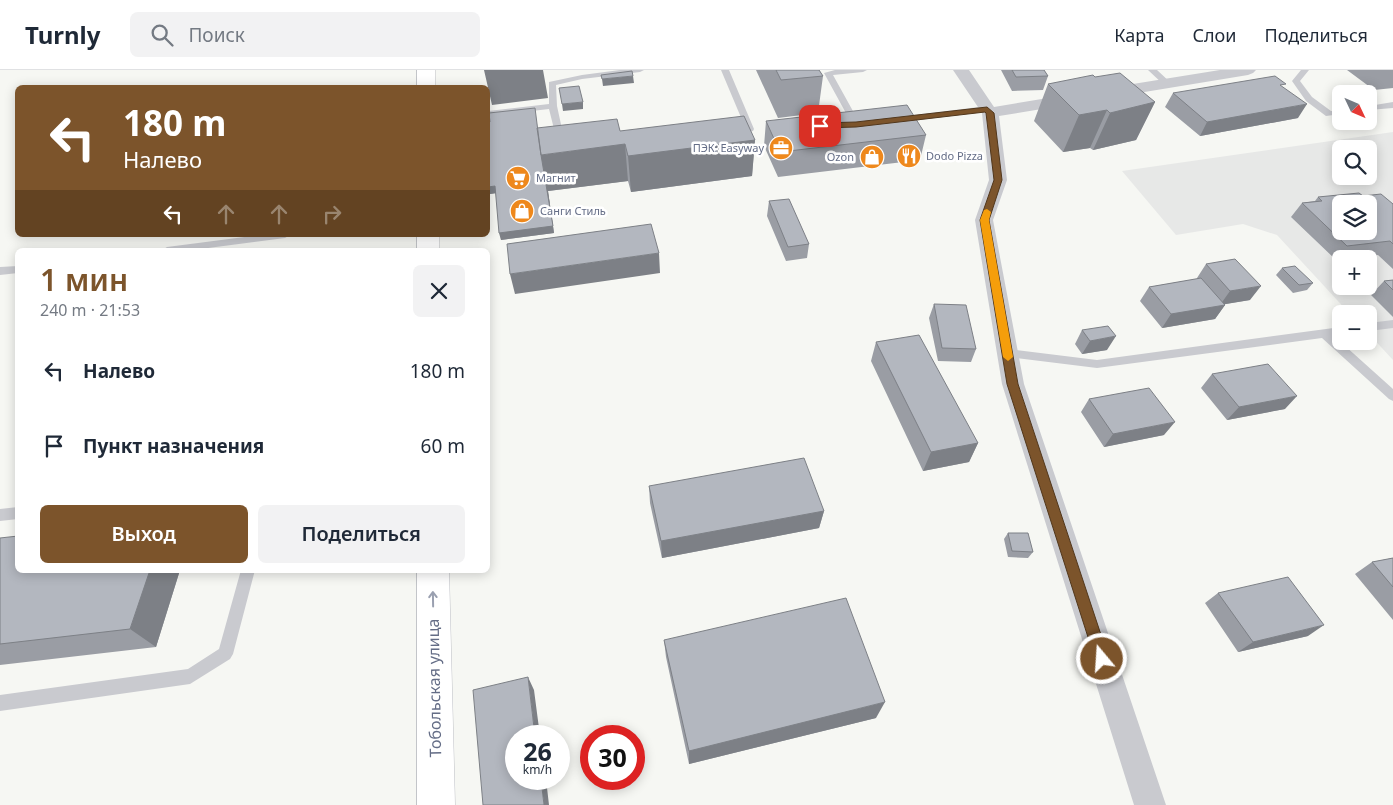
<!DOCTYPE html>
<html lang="ru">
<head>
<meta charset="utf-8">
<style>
	:root { --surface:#fff; --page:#f2f2f3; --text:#1f2937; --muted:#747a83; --line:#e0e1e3; --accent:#7c542b }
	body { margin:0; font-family:"Noto Sans",sans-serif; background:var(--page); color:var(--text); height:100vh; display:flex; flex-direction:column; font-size:19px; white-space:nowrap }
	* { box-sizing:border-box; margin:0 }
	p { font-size:16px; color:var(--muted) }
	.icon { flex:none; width:28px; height:28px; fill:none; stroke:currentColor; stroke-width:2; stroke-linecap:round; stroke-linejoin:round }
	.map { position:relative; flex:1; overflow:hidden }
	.drawer { position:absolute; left:15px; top:178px; width:475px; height:325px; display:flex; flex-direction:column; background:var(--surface); border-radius:8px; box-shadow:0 2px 12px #0003 }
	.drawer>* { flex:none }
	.guide { position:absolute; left:15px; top:15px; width:475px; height:152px; border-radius:8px; box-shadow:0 2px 12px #0003; background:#7c542b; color:#fff; overflow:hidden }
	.needle { width:32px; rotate:134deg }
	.tools { position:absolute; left:1332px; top:15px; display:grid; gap:10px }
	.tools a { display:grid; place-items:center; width:45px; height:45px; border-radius:8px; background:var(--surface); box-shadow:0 2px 12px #0003; font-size:25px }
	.speed { position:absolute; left:505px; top:655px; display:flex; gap:10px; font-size:25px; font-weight:700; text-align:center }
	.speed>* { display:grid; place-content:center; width:65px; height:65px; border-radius:50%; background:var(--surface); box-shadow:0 2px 12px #0003; line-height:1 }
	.speed small { font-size:12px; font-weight:400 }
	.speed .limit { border:8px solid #d22; background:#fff; color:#111 }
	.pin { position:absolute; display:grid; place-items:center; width:42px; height:42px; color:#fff; margin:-21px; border-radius:10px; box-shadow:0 2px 8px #0006 }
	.me { position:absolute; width:55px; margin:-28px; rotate:342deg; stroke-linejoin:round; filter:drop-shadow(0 0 4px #0008) }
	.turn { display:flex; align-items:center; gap:18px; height:105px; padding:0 25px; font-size:22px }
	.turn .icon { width:65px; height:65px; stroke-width:2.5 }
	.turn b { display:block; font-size:35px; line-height:42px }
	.lanes { display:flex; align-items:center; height:48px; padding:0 25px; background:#0003; justify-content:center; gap:25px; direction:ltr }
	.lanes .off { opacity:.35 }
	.round { display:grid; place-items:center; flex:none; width:52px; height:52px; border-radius:8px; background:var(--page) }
	.headline { display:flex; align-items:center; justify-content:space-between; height:85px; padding:0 25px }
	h1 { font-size:30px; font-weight:600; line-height:38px; color:var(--accent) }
	.button { display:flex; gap:10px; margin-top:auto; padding:10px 25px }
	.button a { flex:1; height:58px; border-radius:8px; background:var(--accent); color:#fff; font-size:20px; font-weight:600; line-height:58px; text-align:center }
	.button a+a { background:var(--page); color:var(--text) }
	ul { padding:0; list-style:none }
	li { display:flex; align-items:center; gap:15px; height:75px; padding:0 25px }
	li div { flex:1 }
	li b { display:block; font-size:19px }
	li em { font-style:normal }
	header { display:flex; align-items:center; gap:30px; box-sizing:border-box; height:70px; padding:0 25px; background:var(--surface); border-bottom:1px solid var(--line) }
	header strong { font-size:24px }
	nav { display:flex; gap:28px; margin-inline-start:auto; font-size:18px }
	.search { width:350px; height:45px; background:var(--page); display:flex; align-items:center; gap:12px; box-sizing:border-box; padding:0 18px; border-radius:8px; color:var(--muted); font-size:19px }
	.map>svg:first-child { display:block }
	.built { fill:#e7e8e7; fill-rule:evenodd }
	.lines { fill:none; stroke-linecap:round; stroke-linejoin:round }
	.secondary-casing { stroke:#bdbfc5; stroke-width:1 }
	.lane { fill:#c9cacf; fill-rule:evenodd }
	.street { fill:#c9cacf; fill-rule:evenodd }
	.secondary { fill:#fff; fill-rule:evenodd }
	.wall { fill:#9a9da4 }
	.shaded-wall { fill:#7d8086 }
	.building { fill:#b3b7bf; stroke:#7d8086; fill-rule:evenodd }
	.oneway { stroke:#9aa0b0 }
	.route { fill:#7c542b; stroke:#51371c }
	.slow { fill:#f59e0b }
	.labels { text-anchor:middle; stroke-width:5; stroke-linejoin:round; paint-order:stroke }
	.far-poi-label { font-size:11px; fill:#646d86; stroke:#fff; text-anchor:start }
	.near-street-label { font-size:16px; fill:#646d86; stroke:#fff }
</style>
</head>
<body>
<header>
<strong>Turnly</strong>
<div class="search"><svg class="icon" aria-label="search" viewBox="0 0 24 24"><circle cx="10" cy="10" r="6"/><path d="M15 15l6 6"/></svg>Поиск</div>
<nav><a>Карта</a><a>Слои</a><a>Поделиться</a></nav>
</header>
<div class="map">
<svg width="1393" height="735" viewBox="0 0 1393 735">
	<rect width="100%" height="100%" fill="#f6f7f3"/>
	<path class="built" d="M1393,62v228l-24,-26v-20h-19l-73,-79 -34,-11 -67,11 -54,-64zM1341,79h28v27h-28zM1341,134h28v27h-28zM1341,189h28v27h-28z"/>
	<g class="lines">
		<g class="secondary-casing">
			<path id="secondary" d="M417,0h18v18h-18z
				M417,165h22v15h-22z
				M417,500h32l6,235h-38z"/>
		</g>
		<path class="lane" d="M620,0h24l-4,2 -58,7 -26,6 1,21 5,23 11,2v4l-18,-2 -6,-24 -61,7v-5l61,-7v-22l33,-7z
			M721,0h8l25,59 -1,2 -20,3 -4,-3 16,-4z
			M835,0h32l-4,2 -30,3 26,47 3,2 -1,2h-8l-29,-53z
			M1148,0h9l14,13 -7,2z
			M1301,0h8l-9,11 12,16 19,14 10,-1v4l-15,2 -20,-15 -14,-20z
			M1393,32v6l-24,2v-4z
			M987,36l4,3 -1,2 -93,12 -4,-3 4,-3z
			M259,165h31l-5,3 -92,12h-31l5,-3z
			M18,196v7l-18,2v-8z
			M1393,250v8l-24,3v-8z
			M1341,257v8l-7,1 59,53v12l-4,-2 -67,-61 -225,30 -90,-11 -6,-4 6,-4 90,11z
			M18,437v12l-18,2v-12z
			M241,500h14l-22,84 -3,5 -40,25 -190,27v-16l188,-26 31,-20z"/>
		<path class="street" d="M953,0h16l25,37 78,-13 6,2 2,3 -2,3 -6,2 -73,12 8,64 -14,40 31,164 142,421h-32l-132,-421 -27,-164 14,-40 -7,-67z
			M1220,0h36l-3,3 -5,2 -140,23 -6,-2 -2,-3 2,-3 6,-2z"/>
		<use href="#secondary" class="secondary"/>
	</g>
	<path class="wall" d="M756,0h63l4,6 -5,37 -40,5z
		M1001,0h43l4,6 -5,14 -31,1z
		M1347,0h46v18l-19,2z
		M1095,7l60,25 -19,38 -43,10 -3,-2 -27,4 -29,-31 14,-37z
		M1284,18l14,30 -98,18 -35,-29 8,-14z
		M766,51l160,14 -6,25 -142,17 -14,-31z
		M620,61l135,9 -3,36 -121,16 -3,-11 -80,10 6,42 -53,7 -5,-47 -6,1 -2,-7z
		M1363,126l30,8v65l-15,-14 -29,4h-8v1h-5l-45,-43 11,-14 13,-2 3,-4z
		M769,131l40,43 -2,14 -21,3 -19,-45z
		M1206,194l44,36 -25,4v1l-10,14 -53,9 -22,-27 9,-14 48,-8v-1z
		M1282,198l31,15 -6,7 -14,3 -17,-18z
		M1393,210v37l-22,-22 13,-14z
		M934,234l42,45 -5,13 -33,-1 -9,-43z
		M1082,260l25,20 -25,4 -7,-10z
		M876,272l102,101 -9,19 -46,9 -52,-110z
		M1212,304l73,35 -58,11 -26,-32z
		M1089,329l75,36 -60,12 -23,-35z
		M649,416l175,25 -5,17 -157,30 -12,-55z
		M1008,463l25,19 -5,6 -20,-1 -4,-18z
		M0,468l18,32h162l-24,77 -156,18z
		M1393,488v62l-38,-46 17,-12z
		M1218,523l90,43 -70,16 -33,-49z
		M664,570l212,78 -187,46 -23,-107z"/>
	<path class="shaded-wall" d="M484,0h59l5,28 -56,7z
		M633,6l1,7 -31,3 -1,-7z
		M583,32v7l-20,2 -1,-7z
		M1155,32l-19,38 -43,10 17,-37z
		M1307,34l-9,14 -98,18 7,-14z
		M1107,40l-17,38 -27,4 16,-37z
		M755,70l-3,36 -121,16 -3,-36z
		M625,74l3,37 -80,10 6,42 -53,7 -2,-7 42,-78z
		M495,116l2,7 -7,1 -2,-7z
		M659,183l1,20 -145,21 -5,-20z
		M1261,216l-11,14 -30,5 10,-14z
		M1225,235l-10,14 -53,9 9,-14z
		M1116,266l-9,14 -25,4 8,-13z
		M1297,326l-12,13 -58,11 12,-13z
		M1175,352l-11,13 -60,12 9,-13z
		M978,373l-9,19 -46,9 8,-19z
		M824,441l-5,17 -157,30 -1,-17z
		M150,500h30l-24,77 -26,-18z
		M1324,555l-16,11 -70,16 15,-10z
		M528,607l6,13 6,46h-5z
		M885,632l-9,16 -187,46v-13z
		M541,709h5l3,26h-5z"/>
	<path class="building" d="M776,0h43l4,6 -42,4z
		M1012,0h32l4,6 -32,1z
		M632,1l1,5 -31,3 -1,-4z
		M1120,3l35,29 -45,11 -3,-3 -28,5 -31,-31 45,-9 2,2z
		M1275,6l11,8 -6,1 27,19 -100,18 -34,-29z
		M579,16l4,16 -21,2 -3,-16z
		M907,35l19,30 -146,17 -14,-31z
		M535,38l6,47 12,71 -54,7 -4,-47 -7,1v-65h2l-1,-9z
		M744,46l11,24 -127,16 -3,-12 -84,11 -4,-27 80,-9 3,12z
		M1359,123l4,3 18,-2 12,10v40l-3,-3 -43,5 -45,-43 20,-2 -4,-4zM1341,134h28v27h-28z
		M789,129l20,45 -21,3 -19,-46z
		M651,154l8,29 -149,21 -3,-30z
		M1235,189l26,27 -31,5 -24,-27z
		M1295,196l18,17 -14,2 -17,-17z
		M1201,208l24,27 -54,9 -22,-27z
		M1393,210v10l-9,-9z
		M934,234l32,1 10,44 -34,-1z
		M1108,256l8,10 -26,5 -8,-11z
		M919,265l59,108 -47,9 -55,-110z
		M1268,294l29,32 -58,11 -27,-33z
		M1149,318l26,34 -62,12 -24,-35z
		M804,388l20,53 -163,30 -12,-55z
		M1008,463h20l5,19 -21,-1z
		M18,466v34h132l-20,59 -130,15v-106z
		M1393,488v29l-21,-25z
		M1288,507l36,48 -71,17 -35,-49z
		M846,528l39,104 -196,49 -25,-111z
		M528,607l7,59h-19v43h25l3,26h-61l-10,-115z"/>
	<defs><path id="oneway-shaft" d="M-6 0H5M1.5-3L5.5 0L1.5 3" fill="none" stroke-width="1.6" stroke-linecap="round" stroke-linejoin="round" transform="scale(1.25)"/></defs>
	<use class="oneway" href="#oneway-shaft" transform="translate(433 529) rotate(-91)"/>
	<path class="route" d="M987,37l7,6 8,67 -13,40 29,164 91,275 -2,4 -5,2 -5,-2 -2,-4 -88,-275 -27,-164 14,-40 -8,-67 -1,-1 -129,15 -36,1 -4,-2 4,-3 36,-1z"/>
	<path class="slow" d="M987,139l4,3 -2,8 24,137 -5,4 -5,-4 -23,-137 4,-10z"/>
	<defs>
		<g id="office-disc" transform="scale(1.25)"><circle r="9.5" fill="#ee881c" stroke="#fff"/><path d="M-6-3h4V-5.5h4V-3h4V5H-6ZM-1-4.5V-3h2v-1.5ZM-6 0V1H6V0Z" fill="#fff"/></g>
		<g id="restaurant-disc" transform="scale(1.25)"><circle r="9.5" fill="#ee881c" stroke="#fff"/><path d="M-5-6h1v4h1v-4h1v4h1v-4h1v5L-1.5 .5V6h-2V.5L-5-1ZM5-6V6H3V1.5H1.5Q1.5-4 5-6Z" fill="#fff"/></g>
		<g id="shop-disc" transform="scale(1.25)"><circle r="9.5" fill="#ee881c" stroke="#fff"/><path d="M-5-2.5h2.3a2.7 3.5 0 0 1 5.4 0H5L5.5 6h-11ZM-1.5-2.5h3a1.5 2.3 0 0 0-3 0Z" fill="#fff"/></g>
		<g id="supermarket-disc" transform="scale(1.25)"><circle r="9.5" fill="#ee881c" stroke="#fff"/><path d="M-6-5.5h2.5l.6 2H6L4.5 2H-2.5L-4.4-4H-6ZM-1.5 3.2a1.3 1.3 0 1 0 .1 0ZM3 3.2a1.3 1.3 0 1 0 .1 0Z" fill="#fff"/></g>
	</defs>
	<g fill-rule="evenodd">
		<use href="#office-disc" x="781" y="78"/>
		<use href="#restaurant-disc" x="909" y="86"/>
		<use href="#shop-disc" x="872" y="87"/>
		<use href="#supermarket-disc" x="518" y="108"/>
		<use href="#shop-disc" x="522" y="141"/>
	</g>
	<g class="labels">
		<g class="far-poi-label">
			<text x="764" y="82" text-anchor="end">ПЭК: Easyway</text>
			<text x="926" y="90">Dodo Pizza</text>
			<text x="854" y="91" text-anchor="end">Ozon</text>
			<text x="536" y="112">Магнит</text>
			<text x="540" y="145">Санги Стиль</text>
		</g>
		<g class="near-street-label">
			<text transform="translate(434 618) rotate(-91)" y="6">Тобольская улица</text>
		</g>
	</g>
</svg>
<div class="tools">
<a><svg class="needle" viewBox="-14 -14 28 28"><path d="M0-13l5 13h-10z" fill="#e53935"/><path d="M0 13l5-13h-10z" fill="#747a83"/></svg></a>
<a><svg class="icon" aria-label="search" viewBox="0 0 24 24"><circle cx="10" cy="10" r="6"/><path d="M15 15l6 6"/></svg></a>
<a><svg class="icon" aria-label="layers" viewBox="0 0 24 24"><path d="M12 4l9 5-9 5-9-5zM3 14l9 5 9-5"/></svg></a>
<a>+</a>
<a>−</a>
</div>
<div class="speed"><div>26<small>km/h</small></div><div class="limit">30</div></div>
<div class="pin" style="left:820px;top:56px;background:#d93025"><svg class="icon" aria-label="arrive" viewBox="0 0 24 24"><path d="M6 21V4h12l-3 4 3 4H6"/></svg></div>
<svg class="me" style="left:1102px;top:589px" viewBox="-20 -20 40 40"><circle r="17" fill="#7c542b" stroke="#fff" stroke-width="3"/><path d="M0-11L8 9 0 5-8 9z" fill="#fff"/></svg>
<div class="guide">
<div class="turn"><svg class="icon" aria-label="left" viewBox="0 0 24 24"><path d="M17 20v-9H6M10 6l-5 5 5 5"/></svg><div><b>180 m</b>Налево</div></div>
<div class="lanes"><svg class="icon" aria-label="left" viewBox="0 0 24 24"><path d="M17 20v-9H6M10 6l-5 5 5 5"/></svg><svg class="icon off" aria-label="ahead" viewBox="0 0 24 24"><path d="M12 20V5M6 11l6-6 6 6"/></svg><svg class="icon off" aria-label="ahead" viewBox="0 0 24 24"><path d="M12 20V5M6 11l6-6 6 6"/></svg><svg class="icon off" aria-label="right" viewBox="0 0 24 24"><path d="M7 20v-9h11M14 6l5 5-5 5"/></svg></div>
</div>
<section class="drawer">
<div class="headline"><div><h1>1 мин</h1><p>240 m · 21:53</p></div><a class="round"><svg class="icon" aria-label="close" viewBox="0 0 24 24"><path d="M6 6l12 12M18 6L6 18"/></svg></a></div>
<ul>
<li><svg class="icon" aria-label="left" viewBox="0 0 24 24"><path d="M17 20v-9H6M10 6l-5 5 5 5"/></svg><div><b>Налево</b></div><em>180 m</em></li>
<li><svg class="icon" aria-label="arrive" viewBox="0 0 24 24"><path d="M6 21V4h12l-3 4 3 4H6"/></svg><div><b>Пункт назначения</b></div><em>60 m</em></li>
</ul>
<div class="button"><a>Выход</a><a>Поделиться</a></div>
</section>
</div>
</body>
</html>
